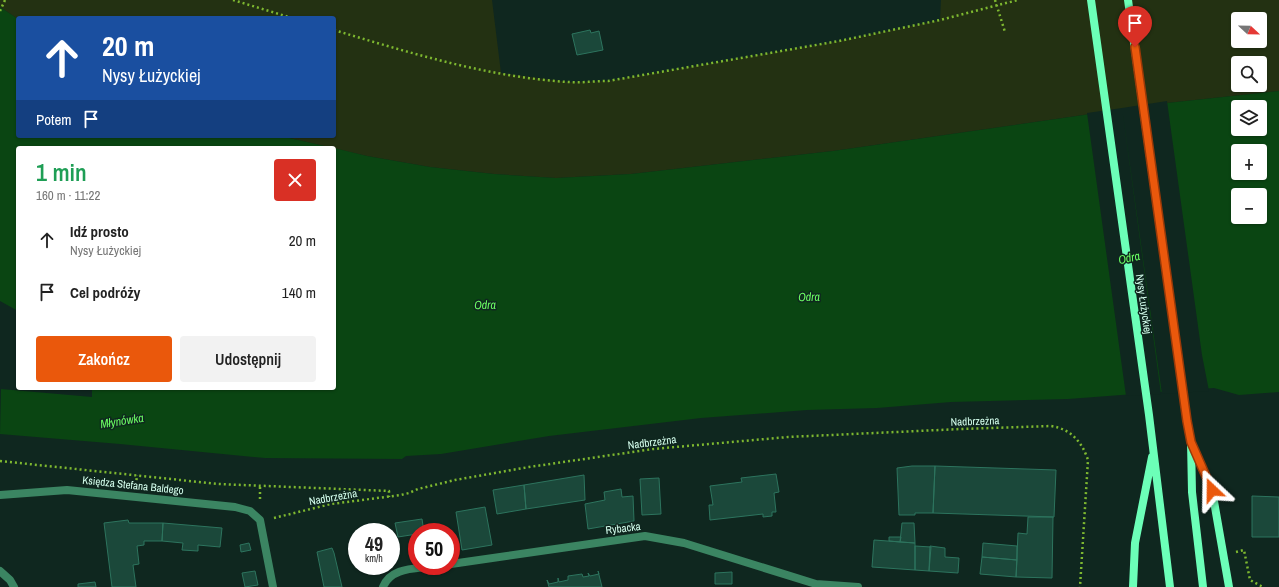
<!DOCTYPE html>
<html lang="pl">
<head>
<meta charset="utf-8">
<style>
	:root { --surface:#fff; --page:#f2f2f2; --text:#222; --muted:#767676; --accent:#ea580c }
	body { margin:0; font-family:"Archivo Narrow",sans-serif; background:var(--page); color:var(--text); height:100vh; display:flex; flex-direction:column; font-size:15px; white-space:nowrap }
	* { box-sizing:border-box; margin:0 }
	p { font-size:13px; color:var(--muted) }
	.icon { flex:none; width:22px; height:22px; fill:none; stroke:currentColor; stroke-width:2; stroke-linecap:round; stroke-linejoin:round }
	.map { position:relative; flex:1; overflow:hidden }
	.drawer { position:absolute; left:16px; top:146px; width:320px; height:244px; display:flex; flex-direction:column; background:var(--surface); border-radius:4px; box-shadow:0 1px 3px #0004 }
	.drawer>* { flex:none }
	.top-card { position:absolute; left:16px; top:16px; width:320px; height:122px; border-radius:4px; box-shadow:0 1px 3px #0004; background:#1a4fa0; color:#fff; overflow:hidden }
	.needle { width:26px; rotate:112deg }
	.fabs { position:absolute; left:1231px; top:12px; display:grid; gap:8px }
	.fabs a { display:grid; place-items:center; width:36px; height:36px; border-radius:4px; background:var(--surface); box-shadow:0 1px 3px #0004; font-size:20px }
	.speed { position:absolute; left:348px; top:523px; display:flex; gap:8px; font-size:20px; font-weight:700; text-align:center }
	.speed>* { display:grid; place-content:center; width:52px; height:52px; border-radius:50%; background:var(--surface); box-shadow:0 1px 3px #0004; line-height:1 }
	.speed small { font-size:10px; font-weight:400 }
	.speed .limit { border:6px solid #d22; background:#fff; color:#111 }
	.pin { position:absolute; display:grid; place-items:center; width:34px; height:34px; color:#fff; margin:-41px -17px; border-radius:50% 50% 50% 0; rotate:-45deg; box-shadow:0 0 4px #0007 }
	.pin .icon { rotate:45deg }
	.me { position:absolute; width:44px; margin:-22px; rotate:337deg; stroke-linejoin:round; filter:drop-shadow(0 0 3px #0008) }
	.turn { display:flex; align-items:center; gap:14px; height:84px; padding:0 20px; font-size:18px }
	.turn .icon { width:52px; height:52px; stroke-width:2.5 }
	.turn b { display:block; font-size:28px; line-height:34px }
	.then { display:flex; align-items:center; height:38px; padding:0 20px; background:#0003; gap:8px; font-size:15px }
	.round { display:grid; place-items:center; flex:none; width:42px; height:42px; border-radius:4px; background:var(--page) }
	.summary { display:flex; align-items:center; justify-content:space-between; height:68px; padding:0 20px }
	h1 { font-size:24px; font-weight:600; line-height:30px; color:#1e9e55 }
	.primary-button { display:flex; gap:8px; margin-top:auto; padding:8px 20px }
	.primary-button a { flex:1; height:46px; border-radius:4px; background:var(--accent); color:#fff; font-size:16px; font-weight:600; line-height:46px; text-align:center }
	.primary-button a+a { background:var(--page); color:var(--text) }
	ul { padding:0; list-style:none }
	li { display:flex; align-items:center; gap:12px; height:52px; padding:0 20px }
	li div { flex:1 }
	li b { display:block; font-size:15px }
	li em { font-style:normal }
	.map>svg:first-child { display:block }
	.green { fill:#233112; fill-rule:evenodd }
	.water { fill:#0a4512; fill-rule:evenodd }
	.pier { fill:#0f271f }
	.building { fill:#1b483a; stroke:#2d745e }
	.lines { fill:none; stroke-linecap:round; stroke-linejoin:round }
	.path { stroke:#7eb830; stroke-width:2.5; stroke-dasharray:2 3; stroke-linecap:butt }
	.lane { stroke:#3b8562; stroke-width:8 }
	.street { stroke:#3b8562; stroke-width:8 }
	.secondary { stroke:#6cffb8; stroke-width:8 }
	.route-casing { stroke:#983908; stroke-width:10 }
	.route { stroke:#ea580c; stroke-width:7 }
	.labels { text-anchor:middle; stroke-width:3; stroke-linejoin:round; paint-order:stroke }
	.street-label { font-size:11px; fill:#d5ffee; stroke:#0f271f }
	.water-label { font-size:12px; font-style:italic; fill:#6bff63; stroke:#0f271f }
</style>
</head>
<body>
<div class="map">
<svg width="1279" height="587" viewBox="0 0 1279 587">
	<rect width="100%" height="100%" fill="#0f271f"/>
	<path class="green" d="M0,0h492l9,73 68,9 39,-1 231,-40 101,-21 1,-20h338v91l-112,12 -334,48 -202,23 -75,4 -62,-4 -64,-7 -63,-11 -86,-20h53v-118l-316,1 -18,-12zM1238,19h22v22h-22zM1238,63h22v22h-22z"/>
	<path class="water" d="M0,7l18,12v117h263l52,12h-315v163l-18,-10z
		M1279,91v301l-40,3 -25,-7 -146,11 -117,3 -74,6 -70,2 -106,8 -152,18 -108,18 -35,2 -4,3 -137,-1 -145,-14 -120,-10 1,-45 91,8v-7l12,-2h230v-240l33,8 63,11 64,7 62,4 75,-4 202,-23 334,-48zM1238,107h22v22h-22zM1238,151h22v22h-22zM1238,195h22v22h-22z"/>
	<path class="pier" d="M1167,101l35,254 7,36 -47,3 -40,-286z
		M1122,108l39,286 -35,2 -39,-283z"/>
	<path class="building" d="M590,30l1,3 8,-2 4,19 -26,5 -5,-21z
		M912,466h23l-2,47h-18v2h-16l-2,-47z
		M935,466l121,4 -2,47 -121,-4z
		M776,474l3,18 -5,1 2,19h-4v4l-9,1v-3l-53,6 -1,-15h4l-3,-19 32,-4 -1,-4z
		M584,475l1,25 -59,9 -2,-24z
		M659,478l2,36 -19,1 -2,-36z
		M524,485l2,24 -29,5 -4,-24z
		M621,489l1,8 11,-1 1,25 -46,8 -3,-25 20,-4 -1,-8z
		M1252,496l27,1v40h-27z
		M485,507l7,38 -30,5 -6,-38z
		M1028,517h25l-1,61 -36,-1 2,-44 9,1z
		M422,519l2,13h-7v2l-19,3 -3,-14z
		M128,520l1,3h34l-1,18h-18v4l-7,1 2,18 -6,1 3,22h-24l-8,-64z
		M163,523l59,5 -2,19 -22,-2v6l-16,-1 1,-7 -21,-2z
		M902,523h12l1,20 -15,-1z
		M889,537h12l-1,5 -11,-1z
		M874,540l41,3v27l-43,-3z
		M249,543l2,7 -10,2 -1,-7z
		M983,543l34,3v14l-35,-3z
		M915,546l16,1 -2,24 -14,-1z
		M930,546l15,2v9l14,1 -1,15 -29,-2z
		M332,548l2,5 8,34h-18l-7,-35z
		M982,557l35,3 -1,17 -36,-3z
		M255,571l3,14 -13,2 -3,-14z
		M598,571l4,16h-53l-2,-7 2,4 9,-2v-4l1,4 9,-2v-4l14,-2 1,3 6,-1 -1,-3 2,3 9,-2z
		M732,572v12h-17v-11z
		M95,582l1,5h-18v-3z"/>
	<g class="lines">
		<path class="path" d="M233,0l59,18
			M995,0l10,32
			M0,11l5,-11
			M334,30c76,23 154,47 234,52 13,1 27,-1 40,-1l231,-40 101,-21 78,-20
			M0,461l218,23 171,7v6
			M136,485l1,-10
			M260,487v15
			M274,518l57,-14 70,-9 8,-2 9,-4 37,-9 74,-13 124,-18 135,-12 173,-8 90,-3c20,3 31,16 37,34l-8,127
			M1236,552l8,-2 6,30 13,7"/>
		<path class="lane" d="M0,571l10,9 4,7"/>
		<path class="street" d="M0,495l67,-5 168,17 15,4 10,9 13,67
			M451,564l194,-28 39,7 132,41 42,3
			M383,587c8,-20 33,-18 51,-21"/>
		<path class="secondary" d="M1091,0l58,415 21,172
			M1128,0l59,421 4,21 1,50 11,95
			M1193,446l19,44 17,97
			M1133,587l2,-44 17,-86"/>
	</g>
	<g class="lines">
		<g class="route-casing">
			<path id="route" d="M1135,47l52,374 4,21 21,48"/>
		</g>
		<use href="#route" class="route"/>
	</g>
	<g class="labels">
		<g class="street-label">
			<text transform="translate(1144 304) rotate(82)" y="4">Nysy Łużyckiej</text>
			<text transform="translate(975 421) rotate(-2)" y="4">Nadbrzeżna</text>
			<text transform="translate(652 442) rotate(-7)" y="4">Nadbrzeżna</text>
			<text transform="translate(133 485) rotate(6)" y="4">Księdza Stefana Baldego</text>
			<text transform="translate(333 497) rotate(-10)" y="4">Nadbrzeżna</text>
			<text transform="translate(623 528) rotate(-7)" y="4">Rybacka</text>
		</g>
		<g class="water-label">
			<text transform="translate(1129 258) rotate(-12)" y="4">Odra</text>
			<text transform="translate(809 297) rotate(-1)" y="4">Odra</text>
			<text transform="translate(485 305) rotate(-1)" y="4">Odra</text>
			<text transform="translate(122 421) rotate(-9)" y="4">Młynówka</text>
		</g>
	</g>
</svg>
<div class="fabs">
<a><svg class="needle" viewBox="-14 -14 28 28"><path d="M0-13l5 13h-10z" fill="#e53935"/><path d="M0 13l5-13h-10z" fill="#767676"/></svg></a>
<a><svg class="icon" aria-label="search" viewBox="0 0 24 24"><circle cx="10" cy="10" r="6"/><path d="M15 15l6 6"/></svg></a>
<a><svg class="icon" aria-label="layers" viewBox="0 0 24 24"><path d="M12 4l9 5-9 5-9-5zM3 14l9 5 9-5"/></svg></a>
<a>+</a>
<a>−</a>
</div>
<div class="speed"><div>49<small>km/h</small></div><div class="limit">50</div></div>
<div class="pin" style="left:1135px;top:47px;background:#d93025"><svg class="icon" aria-label="arrive" viewBox="0 0 24 24"><path d="M6 21V4h12l-3 4 3 4H6"/></svg></div>
<svg class="me" style="left:1212px;top:490px" viewBox="-20 -20 40 40"><path d="M0-17L14 15 0 8-14 15z" fill="#ea580c" stroke="#fff" stroke-width="4"/></svg>
<div class="top-card">
<div class="turn"><svg class="icon" aria-label="ahead" viewBox="0 0 24 24"><path d="M12 20V5M6 11l6-6 6 6"/></svg><div><b>20 m</b>Nysy Łużyckiej</div></div>
<div class="then">Potem<svg class="icon" aria-label="arrive" viewBox="0 0 24 24"><path d="M6 21V4h12l-3 4 3 4H6"/></svg></div>
</div>
<section class="drawer">
<div class="summary"><div><h1>1 min</h1><p>160 m · 11:22</p></div><a class="round" style="background:#d93025;color:#fff"><svg class="icon" aria-label="close" viewBox="0 0 24 24"><path d="M6 6l12 12M18 6L6 18"/></svg></a></div>
<ul>
<li><svg class="icon" aria-label="ahead" viewBox="0 0 24 24"><path d="M12 20V5M6 11l6-6 6 6"/></svg><div><b>Idź prosto</b><p>Nysy Łużyckiej</p></div><em>20 m</em></li>
<li><svg class="icon" aria-label="arrive" viewBox="0 0 24 24"><path d="M6 21V4h12l-3 4 3 4H6"/></svg><div><b>Cel podróży</b></div><em>140 m</em></li>
</ul>
<div class="primary-button"><a>Zakończ</a><a>Udostępnij</a></div>
</section>
</div>
</body>
</html>
